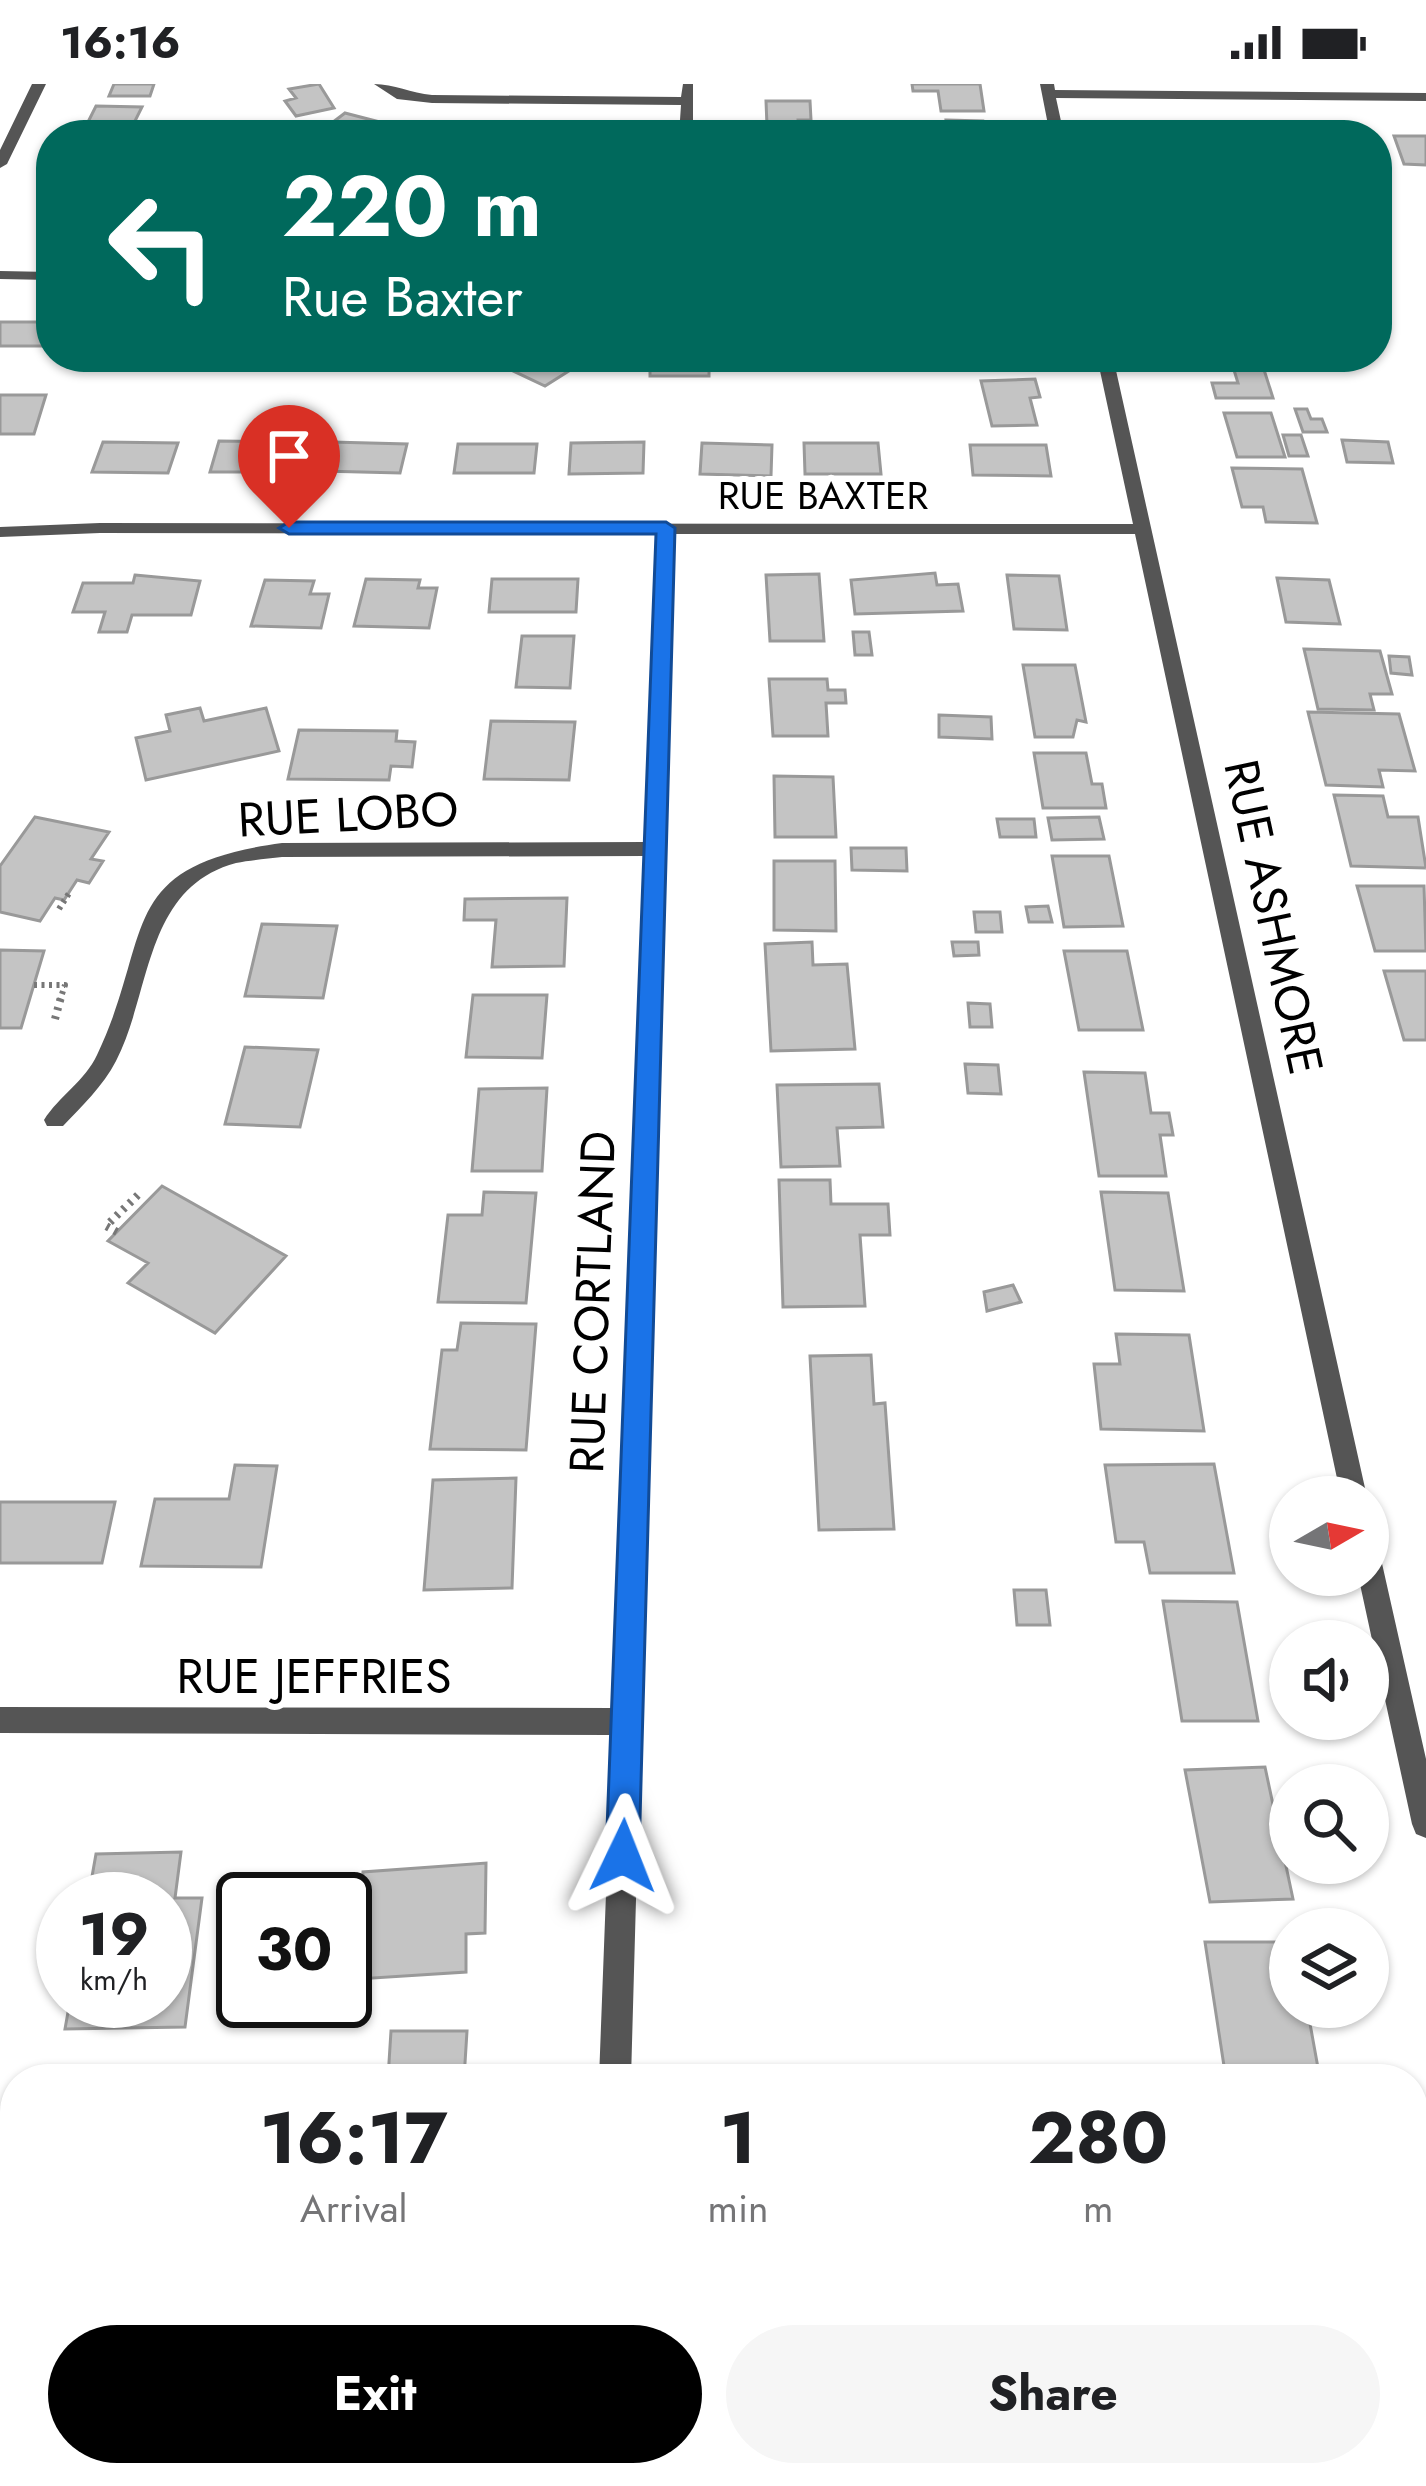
<!DOCTYPE html>
<html lang="en">
<head>
<meta charset="utf-8">
<style>
	:root { --surface:#fff; --page:#f6f6f6; --text:#202124; --muted:#757577; --accent:#000 }
	body { margin:0; font-family:Jost,sans-serif; background:var(--page); color:var(--text); height:100vh; display:flex; flex-direction:column; font-size:45px; white-space:nowrap }
	* { box-sizing:border-box; margin:0 }
	p { font-size:39px; color:var(--muted) }
	.icon { flex:none; width:66px; height:66px; fill:none; stroke:currentColor; stroke-width:2; stroke-linecap:round; stroke-linejoin:round }
	.map { position:relative; flex:1; overflow:hidden }
	.sheet { position:absolute; left:0px; top:1980px; width:1428px; height:423px; display:flex; flex-direction:column; background:var(--surface); border-radius:48px 48px 0 0; box-shadow:0 3px 9px #0004 }
	.sheet>* { flex:none }
	.top-card { position:absolute; left:36px; top:36px; width:1356px; height:252px; border-radius:48px; box-shadow:0 3px 9px #0004; background:#00695c; color:#fff; overflow:hidden }
	.needle { width:78px; rotate:81deg }
	.controls { position:absolute; left:1269px; top:1392px; display:grid; gap:24px }
	.controls a { display:grid; place-items:center; width:120px; height:120px; border-radius:50%; background:var(--surface); box-shadow:0 3px 9px #0004; font-size:60px }
	.speed { position:absolute; left:36px; top:1788px; display:flex; gap:24px; font-size:60px; font-weight:700; text-align:center }
	.speed>* { display:grid; place-content:center; width:156px; height:156px; border-radius:50%; background:var(--surface); box-shadow:0 3px 9px #0004; line-height:1 }
	.speed small { font-size:30px; font-weight:400 }
	.speed .limit { border:6px solid #111; border-radius:18px; background:#fff; color:#111 }
	.pin { position:absolute; display:grid; place-items:center; width:102px; height:102px; color:#fff; margin:-123px -51px; border-radius:50% 50% 50% 0; rotate:-45deg; box-shadow:0 0 12px #0007 }
	.pin .icon { rotate:45deg }
	.me { position:absolute; width:132px; margin:-66px; rotate:2deg; stroke-linejoin:round; filter:drop-shadow(0 0 9px #0008) }
	.turn { display:flex; align-items:center; gap:42px; height:252px; padding:0 48px; font-size:54px }
	.turn .icon { width:156px; height:156px; stroke-width:2.5 }
	.turn b { display:block; font-size:84px; line-height:102px }
	.eta { display:flex; justify-content:space-evenly; align-items:center; height:204px; text-align:center }
	.eta b { font-size:72px; font-weight:700; line-height:84px }
	.button { display:flex; gap:24px; margin-top:auto; padding:24px 48px }
	.button a { flex:1; height:138px; border-radius:72px; background:var(--accent); color:#fff; font-size:48px; font-weight:700; line-height:138px; text-align:center }
	.button a+a { background:var(--page); color:var(--text) }
	.status { display:flex; justify-content:space-between; align-items:center; height:84px; padding:0 60px; background:var(--surface); direction:ltr }
	.status svg { height:33px; fill:currentColor }
	.map>svg:first-child { display:block }
	.building { fill:#c4c4c4; stroke:#999; stroke-width:3 }
	.lines { fill:none; stroke-linecap:round; stroke-linejoin:round }
	.path-far1 { stroke:#777; stroke-width:6; stroke-dasharray:3 4.5; stroke-linecap:butt }
	.path { stroke:#777; stroke-width:8; stroke-dasharray:3 6; stroke-linecap:butt }
	.street { fill:#555; fill-rule:evenodd }
	.route { fill:#1a73e8; stroke:#114b97; stroke-width:3 }
	.labels { text-anchor:middle; stroke-width:12; stroke-linejoin:round; paint-order:stroke }
	.far-street-label { font-size:39px; fill:#000; stroke:#fff }
	.street-label { font-size:48px; fill:#000; stroke:#fff }
</style>
</head>
<body>
<div class="status"><b>16:16</b><svg viewBox="0 0 49 12"><path d="M0 12V9h3v3zM5 12V6h3v6zM10 12V3h3v9zM15 12V0h3v12zM26 1h20v11H26zM47 4h2v5h-2z"/></svg></div>
<div class="map">
<svg width="1426" height="2402" viewBox="0 0 1426 2402">
	<rect width="100%" height="100%" fill="#fff"/>
	<path class="building" d="M114,0h40l-4,12h-41z
		M319,0l15,24 -38,8 -11,-15 11,-3 -7,-9z
		M912,0h68l4,27h-43l-3,-20h-25z
		M766,17h44l1,19h-13v6h-31z
		M96,22l46,1 -12,24h-31l4,-7h-16z
		M345,29l50,13 -12,9h-67z
		M946,36l37,1 3,14h-38z
		M506,41l60,2 -1,8h-61z
		M578,41l62,3v7h-62z
		M1152,41l37,1 2,9h-37z
		M426,42h56l-1,9h-56z
		M1394,52h32v29l-22,-1z
		M0,238h51v24h-51z
		M222,273l-3,9 -42,-1 2,-6 -24,-1z
		M512,273h79l-46,29 -38,-18 12,-8z
		M641,273h68v19h-59v-12h-10z
		M1230,273h30l13,41h-57l-4,-15h26z
		M1035,295l5,18 -10,1 7,27 -45,1 -11,-45z
		M0,311h46l-12,39h-34z
		M1295,325h12l4,10h11l5,13h-24z
		M1224,329h47l14,44h-48z
		M1283,351h18l7,21h-19z
		M1342,356l46,2 5,21 -46,-1z
		M219,357l79,1 -8,30h-80z
		M103,358l75,1 -10,30 -76,-1z
		M331,358l76,2 -7,29 -78,-2z
		M644,358l-1,31 -74,1 2,-31z
		M702,359l70,2 -1,31 -71,-2z
		M804,359h74l3,31h-76z
		M458,360h79l-3,29h-80z
		M970,361h76l5,31 -78,-1z
		M1232,384l70,1 15,54 -51,-1 -3,-15h-21z
		M935,489l2,12 21,-1 5,27 -108,3 -4,-34z
		M819,490l5,67h-54l-4,-66z
		M135,491l65,6 -9,34h-59l-5,17h-28l6,-20h-32l10,-29h50z
		M1007,491l52,1 8,54 -53,-1z
		M1277,494l52,2 11,44 -54,-2z
		M366,495l54,1 -2,8h19l-8,40 -75,-2z
		M492,495h86l-2,33h-87z
		M265,496l49,1 -4,13h19l-8,34 -70,-2z
		M853,548h16l3,23h-17z
		M522,552h52l-4,52 -54,-1z
		M1304,565l76,2 12,43h-22l4,16 -56,-1z
		M1389,572l20,1 3,18 -21,-2z
		M1023,581h52l11,57 -9,-2 -4,17h-38z
		M769,595h58l1,11h17l1,13h-20l2,33h-55z
		M200,624l4,13 62,-13 13,43 -133,29 -10,-42 34,-7 -4,-16z
		M1308,628l91,2 16,57 -36,-1 4,17 -57,-2z
		M939,631l52,2 1,22 -53,-2z
		M491,637l84,1 -6,58 -85,-1z
		M299,646l98,1 -1,10 19,1 -3,25 -21,-1 -2,14 -101,-1z
		M1034,669h52l6,31h10l4,24h-63z
		M774,692l59,1 3,60h-61z
		M1334,711l49,1 5,21h30l8,51 -75,-2z
		M35,733l74,15 -18,27 12,2 -14,22 -12,-3 -13,20 -9,-2 -15,23 -40,-9v-46z
		M1099,733l5,22 -52,1 -4,-22z
		M997,735h37l2,18h-36z
		M851,764h55l1,23 -55,-1z
		M1052,772h57l14,70 -59,1z
		M774,777h61l1,70 -62,-1z
		M1357,802h67l2,65h-51z
		M567,814l-3,68 -72,1 4,-47h-32l1,-21z
		M1048,822l4,16h-23l-3,-15z
		M974,828h26l2,20h-26z
		M262,840l75,2 -14,72 -78,-2z
		M812,858l1,23 34,-1 8,85 -84,2 -6,-107z
		M952,858h26l1,13 -25,1z
		M0,866l44,1 -23,77h-21z
		M1064,867h63l16,79h-64z
		M1384,887h42v69h-22z
		M473,911h74l-5,63 -76,-1z
		M968,919l22,1 2,23h-22z
		M245,963l73,3 -18,77 -75,-3z
		M965,980l33,1 3,29 -33,-1z
		M1084,988l61,1 6,40h18l4,22h-13l6,41h-67z
		M879,1000l4,43 -46,1 3,38 -59,1 -4,-82z
		M547,1004l-5,83h-70l7,-82z
		M779,1096h51l1,24h57l2,31h-30l5,71 -82,1z
		M162,1102l124,70 -71,77 -87,-50 20,-20 -40,-22z
		M484,1108l52,1 -10,110 -88,-1 10,-87h34z
		M1101,1108l67,1 16,98 -69,-1z
		M1013,1201l8,17 -34,9 -3,-19z
		M461,1239l75,1 -10,126 -96,-1 12,-99h15z
		M1116,1250l73,1 15,96 -103,-2 -7,-65h26z
		M871,1271l3,49 11,-1 9,126 -75,1 -9,-174z
		M1214,1380l20,109h-84l-6,-31h-28l-11,-77z
		M235,1381l42,1 -16,101 -120,-1 14,-67h74z
		M516,1394l-4,110 -88,2 9,-110z
		M0,1418h115l-13,61h-102z
		M1014,1506h32l4,35h-33z
		M1163,1517l74,1 21,119h-76z
		M1265,1683l28,132 -83,3 -25,-132z
		M181,1768l-6,46h27l-17,129 -120,2 5,-28h95v-102h-77l8,-45z
		M486,1779l-1,70 -19,1v38l-108,7 5,-107z
		M1205,1858h85v65h17l13,72h-94z
		M391,1947h76l-3,48h-162l86,-1z
		M0,2263h15v99l-15,1z"/>
	<g class="lines">
		<path class="path-far1" d="M59,825l12,-19
			M34,901h31l-5,15"/>
		<path class="path" d="M55,935l6,-22
			M117,1148l-11,-6 36,-35"/>
		<path class="street" d="M32,0h14l-39,80 -7,4v-18z
			M374,0c20,0 37,9 58,11l249,2 2,-13h10v51h-14l2,-30 -249,-2 -35,-4z
			M1040,0h14l1,6 371,3v8l-370,-3 8,37h-14z
			M0,187l51,1v8l-51,-1z
			M1097,273h16l254,1140h-26l-206,-963h-461l-43,1545h-32l13,-344 -612,-2v-26l613,1 32,-852 -363,1c-15,2 -32,3 -46,6 -92,25 -84,128 -120,198 -13,25 -34,45 -53,65h-16l-3,-6c15,-24 41,-39 53,-65 58,-122 16,-189 185,-212l364,-1 11,-308 -557,-1 -100,4v-10l100,-4 1033,1z
			M1368,1463l9,3 4,9 45,200v79l-10,-4 -4,-10 -54,-249h10z
			M585,2388h34v14h-34z"/>
	</g>
	<path class="route" d="M666,438l9,6 -36,1328 -4,12 -12,4 -12,-4 -5,-12 50,-1322h-367l-10,-6 10,-6z"/>
	<g class="labels">
		<g class="far-street-label">
			<text x="823" y="425">RUE BAXTER</text>
		</g>
		<g class="street-label">
			<text transform="translate(348 730) rotate(-3)" y="17">RUE LOBO</text>
			<text transform="translate(1274 833) rotate(78)" y="17">RUE ASHMORE</text>
			<text transform="translate(592 1218) rotate(-88)" y="17">RUE CORTLAND</text>
			<text x="314" y="1609">RUE JEFFRIES</text>
		</g>
	</g>
</svg>
<div class="controls">
<a><svg class="needle" viewBox="-14 -14 28 28"><path d="M0-13l5 13h-10z" fill="#e53935"/><path d="M0 13l5-13h-10z" fill="#757577"/></svg></a>
<a><svg class="icon" aria-label="sound" viewBox="0 0 24 24"><path d="M4 9h4l5-4v14l-5-4H4zM17 9q2 3 0 6"/></svg></a>
<a><svg class="icon" aria-label="search" viewBox="0 0 24 24"><circle cx="10" cy="10" r="6"/><path d="M15 15l6 6"/></svg></a>
<a><svg class="icon" aria-label="layers" viewBox="0 0 24 24"><path d="M12 4l9 5-9 5-9-5zM3 14l9 5 9-5"/></svg></a>
</div>
<div class="speed"><div>19<small>km/h</small></div><div class="limit">30</div></div>
<div class="pin" style="left:289px;top:444px;background:#d93025"><svg class="icon" aria-label="arrive" viewBox="0 0 24 24"><path d="M6 21V4h12l-3 4 3 4H6"/></svg></div>
<svg class="me" style="left:623px;top:1772px" viewBox="-20 -20 40 40"><path d="M0-17L14 15 0 8-14 15z" fill="#1a73e8" stroke="#fff" stroke-width="4"/></svg>
<div class="top-card">
<div class="turn"><svg class="icon" aria-label="left" viewBox="0 0 24 24"><path d="M17 20v-9H6M10 6l-5 5 5 5"/></svg><div><b>220 m</b>Rue Baxter</div></div>
</div>
<section class="sheet">
<div class="eta">
<div><b>16:17</b><p>Arrival</p></div>
<div><b>1</b><p>min</p></div>
<div><b>280</b><p>m</p></div>
</div>
<div class="button"><a>Exit</a><a>Share</a></div>
</section>
</div>
</body>
</html>
